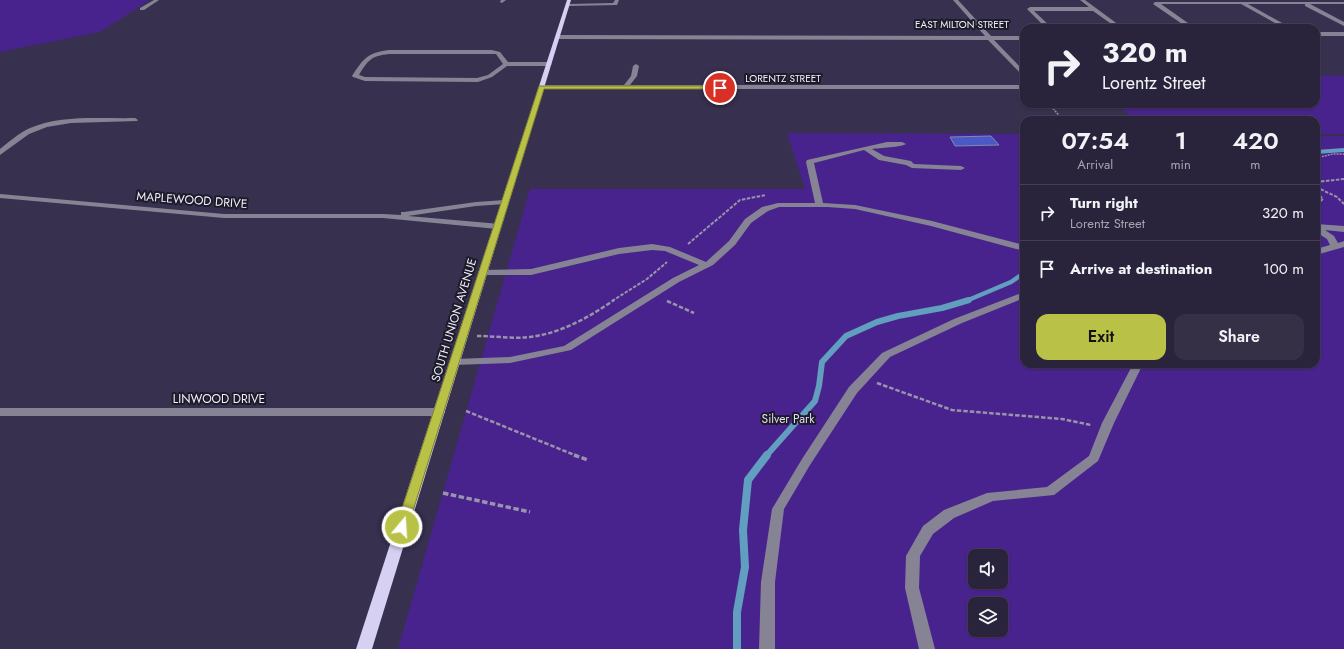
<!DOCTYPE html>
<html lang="en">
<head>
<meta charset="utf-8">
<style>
	:root { --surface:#29243b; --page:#353046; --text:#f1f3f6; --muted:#a5a4af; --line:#454155; --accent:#b9c146 }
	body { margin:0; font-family:Jost,sans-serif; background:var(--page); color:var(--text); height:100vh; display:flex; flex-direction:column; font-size:15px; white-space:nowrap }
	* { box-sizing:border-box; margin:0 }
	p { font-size:13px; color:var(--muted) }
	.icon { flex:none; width:22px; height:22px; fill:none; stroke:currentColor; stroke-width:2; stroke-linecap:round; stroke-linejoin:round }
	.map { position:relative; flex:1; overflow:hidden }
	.panel { position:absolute; left:1020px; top:116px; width:300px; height:252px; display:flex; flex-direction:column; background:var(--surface); border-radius:12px; box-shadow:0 1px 3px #0004,0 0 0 1px var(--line) }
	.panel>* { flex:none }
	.hud { position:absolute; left:1020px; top:24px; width:300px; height:84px; border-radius:12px; box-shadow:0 1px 3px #0004,0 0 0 1px var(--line); background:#29243b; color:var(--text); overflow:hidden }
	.tools { position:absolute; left:968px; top:549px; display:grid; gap:8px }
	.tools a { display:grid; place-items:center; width:40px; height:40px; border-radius:8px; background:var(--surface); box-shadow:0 1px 3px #0004,0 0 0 1px var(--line); font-size:20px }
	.pin { position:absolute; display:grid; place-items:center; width:34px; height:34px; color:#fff; margin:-17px; border:2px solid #fff; border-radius:50%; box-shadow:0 1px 4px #0007 }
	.me { position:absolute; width:44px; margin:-22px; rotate:18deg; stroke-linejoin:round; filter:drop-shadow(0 0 3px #0008) }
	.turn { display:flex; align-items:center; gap:14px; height:84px; padding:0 16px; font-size:18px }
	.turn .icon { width:52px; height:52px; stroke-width:2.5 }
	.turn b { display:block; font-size:28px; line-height:34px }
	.eta { display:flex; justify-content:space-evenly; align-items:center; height:68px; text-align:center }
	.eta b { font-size:24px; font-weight:600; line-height:28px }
	.cta { display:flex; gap:8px; margin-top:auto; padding:8px 16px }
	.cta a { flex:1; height:46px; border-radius:12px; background:var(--accent); color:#111; font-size:16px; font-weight:600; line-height:46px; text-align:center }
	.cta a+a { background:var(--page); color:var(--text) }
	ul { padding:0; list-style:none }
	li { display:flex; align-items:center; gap:12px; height:56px; padding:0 16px; border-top:1px solid var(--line) }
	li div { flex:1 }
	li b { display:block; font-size:15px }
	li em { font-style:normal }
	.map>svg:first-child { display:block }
	.green { fill:#49238d; fill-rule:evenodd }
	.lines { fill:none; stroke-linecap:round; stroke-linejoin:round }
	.stream-far3 { stroke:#619ebf; stroke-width:4 }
	.stream-far2 { stroke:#619ebf; stroke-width:4.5 }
	.stream-far1 { stroke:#619ebf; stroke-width:6 }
	.stream { stroke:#619ebf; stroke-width:8 }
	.building { fill:#4a59c5; stroke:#808aad }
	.path-far3 { stroke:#9894ab; stroke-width:1.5; stroke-dasharray:2 1; stroke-linecap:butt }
	.path-far2 { stroke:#9894ab; stroke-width:2; stroke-dasharray:3.5 1.5; stroke-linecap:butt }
	.path-far1 { stroke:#9894ab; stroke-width:2.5; stroke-dasharray:4.5 2; stroke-linecap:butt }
	.path { stroke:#9894ab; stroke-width:3.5; stroke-dasharray:5.5 2.5; stroke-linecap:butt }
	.minor { fill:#868494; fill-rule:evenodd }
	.major { fill:#d6d1f2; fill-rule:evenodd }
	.route { fill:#b9c146; stroke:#787d2e }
	.labels { text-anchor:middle; stroke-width:4; stroke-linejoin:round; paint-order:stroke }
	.far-street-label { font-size:10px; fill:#f1efff; stroke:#1e1b29 }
	.street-label { font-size:12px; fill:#f1efff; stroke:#1e1b29 }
	.park-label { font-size:12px; fill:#e0dcf9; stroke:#1e1b29 }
</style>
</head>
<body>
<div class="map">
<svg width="1344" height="649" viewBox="0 0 1344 649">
	<rect width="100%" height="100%" fill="#37304f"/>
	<path class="green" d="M0,0h150l-50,32 -100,20z
		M1316,75l28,1v58h-28v-14h-183l-15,-16h198z
		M787,133l237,1v230h292v-228h28v513h-946l132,-460h275zM975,556h26v26h-26zM975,604h26v26h-26z"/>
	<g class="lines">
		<path class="stream-far3" d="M1316,152l28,-2"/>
		<path class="stream-far2" d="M966,301l45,-19 13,-9"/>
		<path class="stream-far1" d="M766,456l49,-55 4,-15 3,-24 24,-26 31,-14 21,-6 44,-8 27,-8"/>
		<path class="stream" d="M737,649v-37l8,-45 -2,-37 5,-50 19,-25"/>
	</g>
	<path class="building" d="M991,136l8,9 -44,1 -5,-9z"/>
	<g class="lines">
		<path class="path-far3" d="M1049,104l14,16
			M1316,158l17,-4h11"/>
		<path class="path-far2" d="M1316,182l28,-3
			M1316,187l21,10 7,7
			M1316,192l7,7 -7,6
			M1024,198v3
			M688,244l52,-44 26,-5
			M612,301l35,-22 20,-17"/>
		<path class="path-far1" d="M667,301l27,12
			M477,336c17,0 36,3 53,1 31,-4 58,-19 84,-37
			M877,383l75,27 110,9 29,6
			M466,411l111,45"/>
		<path class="path" d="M574,455l14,5
			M443,493l87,19"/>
		<path class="minor" d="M154,0h5l-15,10h-4v-2z
			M501,0h5l-4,3 -2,-1z
			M615,0h4l-2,5 -49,1 -2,-1 2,-1 45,-1z
			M953,0h5l33,36h33v4h-30l30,31v6l-36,-37 -430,-1 -3,-2 3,-2 427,1z
			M1080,0h5l38,28h-6l-24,-17h-59l18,17h-6l-19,-19 3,-2h59z
			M1155,2h189v2h-34l34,18v4l-39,-20v-2h-57l43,24h-7l-43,-24h-80l34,24h-7l-35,-24z
			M1316,32h28v4h-28z
			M389,50h103l8,2 8,10h41l3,2 -3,2h-42l-15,11 -14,5 -113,-1 -12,-4 -1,-1c12,-18 15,-23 37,-26zM389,54h107l7,10 -15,11 -11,3 -112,-1 -6,-2c9,-15 12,-19 30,-21z
			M636,64l3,2 -2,10 -7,9h394v4h-483l-3,-2 3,-2h83l7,-9 2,-10z
			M135,118l3,2 -1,1 -66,2 -24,4 -18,7 -29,21v-6c10,-8 19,-16 30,-21 32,-14 72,-9 105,-10z
			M887,142h15l4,2c-4,3 -27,4 -34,5l12,7 27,5 3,3 47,2 4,2 -4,2 -49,-2 -6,-3 -27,-5 -15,-10 -50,13 9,40 32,2 77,16 92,24v6l-93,-25 -76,-17 -28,-2h-48l-11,4 -17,12 -16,22 -22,20 -34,17 -108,68 -61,13 -56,2 -5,-3 5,-3 56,-2 54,-11 109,-68 26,-13 -34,-14 -13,-1 -33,4 -88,21h-48l-5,-3 2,-2 51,-1 88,-21 33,-4 18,3 36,15 23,-21 16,-22 17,-12 16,-4h37l-9,-41 1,-2z
			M0,194l224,20h159l18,1v-3h3l72,-10 29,-2 4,2 -4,2 -29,2 -68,10 92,8 1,2 -1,2 -3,1 -114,-11h-159l-224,-20z
			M1316,224l28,2v6l-19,-2 9,6 4,7 6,-2v6l-28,8v-6l14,-4 -3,-6 -11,-7z
			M1024,292v6l-62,25 -72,34 -33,36 -47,72 -26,44 -9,73v67h-16l2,-67 11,-73 30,-50 47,-72 33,-34 72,-34z
			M1133,364h10l-29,59 -16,38 -44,34 -61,6 -39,17 -21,16 -13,22 -1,32 16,61h-16l-14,-61 1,-32 17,-30 21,-16 43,-17 60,-6 42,-31 13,-33z
			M0,408h439l4,1 2,3 -2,3 -4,1h-439z"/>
		<path class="major" d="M567,0h4l-199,649h-16z"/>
	</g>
	<path class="route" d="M539,86h181l3,2 -3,1h-176l-136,438 -1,4 -5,1 -4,-1 -2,-4z"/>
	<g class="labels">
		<g class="far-street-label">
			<text x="962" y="28">EAST MILTON STREET</text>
			<text x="783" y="82">LORENTZ STREET</text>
		</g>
		<g class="street-label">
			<text transform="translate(192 200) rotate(4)" y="4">MAPLEWOOD DRIVE</text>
			<text transform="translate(454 320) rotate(-73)" y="4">SOUTH UNION AVENUE</text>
			<text x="219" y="403">LINWOOD DRIVE</text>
		</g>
		<g class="park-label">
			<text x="788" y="423">Silver Park</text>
		</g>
	</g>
</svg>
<div class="tools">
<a><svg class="icon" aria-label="sound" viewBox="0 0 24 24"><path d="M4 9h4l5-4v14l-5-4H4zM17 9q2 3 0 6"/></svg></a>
<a><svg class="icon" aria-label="layers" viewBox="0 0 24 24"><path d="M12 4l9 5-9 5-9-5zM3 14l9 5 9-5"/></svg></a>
</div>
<div class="pin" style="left:720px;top:88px;background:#d93025"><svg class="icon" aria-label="arrive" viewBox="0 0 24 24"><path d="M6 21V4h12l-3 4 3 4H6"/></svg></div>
<svg class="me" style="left:402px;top:527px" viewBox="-20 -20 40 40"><circle r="17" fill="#b9c146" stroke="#fff" stroke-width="3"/><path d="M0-11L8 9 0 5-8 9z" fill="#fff"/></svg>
<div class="hud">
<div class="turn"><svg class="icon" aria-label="right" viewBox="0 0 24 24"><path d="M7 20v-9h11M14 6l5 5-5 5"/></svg><div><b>320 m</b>Lorentz Street</div></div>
</div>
<section class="panel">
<div class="eta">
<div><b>07:54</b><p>Arrival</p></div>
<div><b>1</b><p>min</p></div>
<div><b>420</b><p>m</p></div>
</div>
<ul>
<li><svg class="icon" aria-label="right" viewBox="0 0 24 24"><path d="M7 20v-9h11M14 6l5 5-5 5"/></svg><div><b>Turn right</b><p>Lorentz Street</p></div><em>320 m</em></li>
<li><svg class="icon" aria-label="arrive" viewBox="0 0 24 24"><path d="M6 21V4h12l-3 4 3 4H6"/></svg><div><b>Arrive at destination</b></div><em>100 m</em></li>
</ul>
<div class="cta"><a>Exit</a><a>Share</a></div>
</section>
</div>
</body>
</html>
